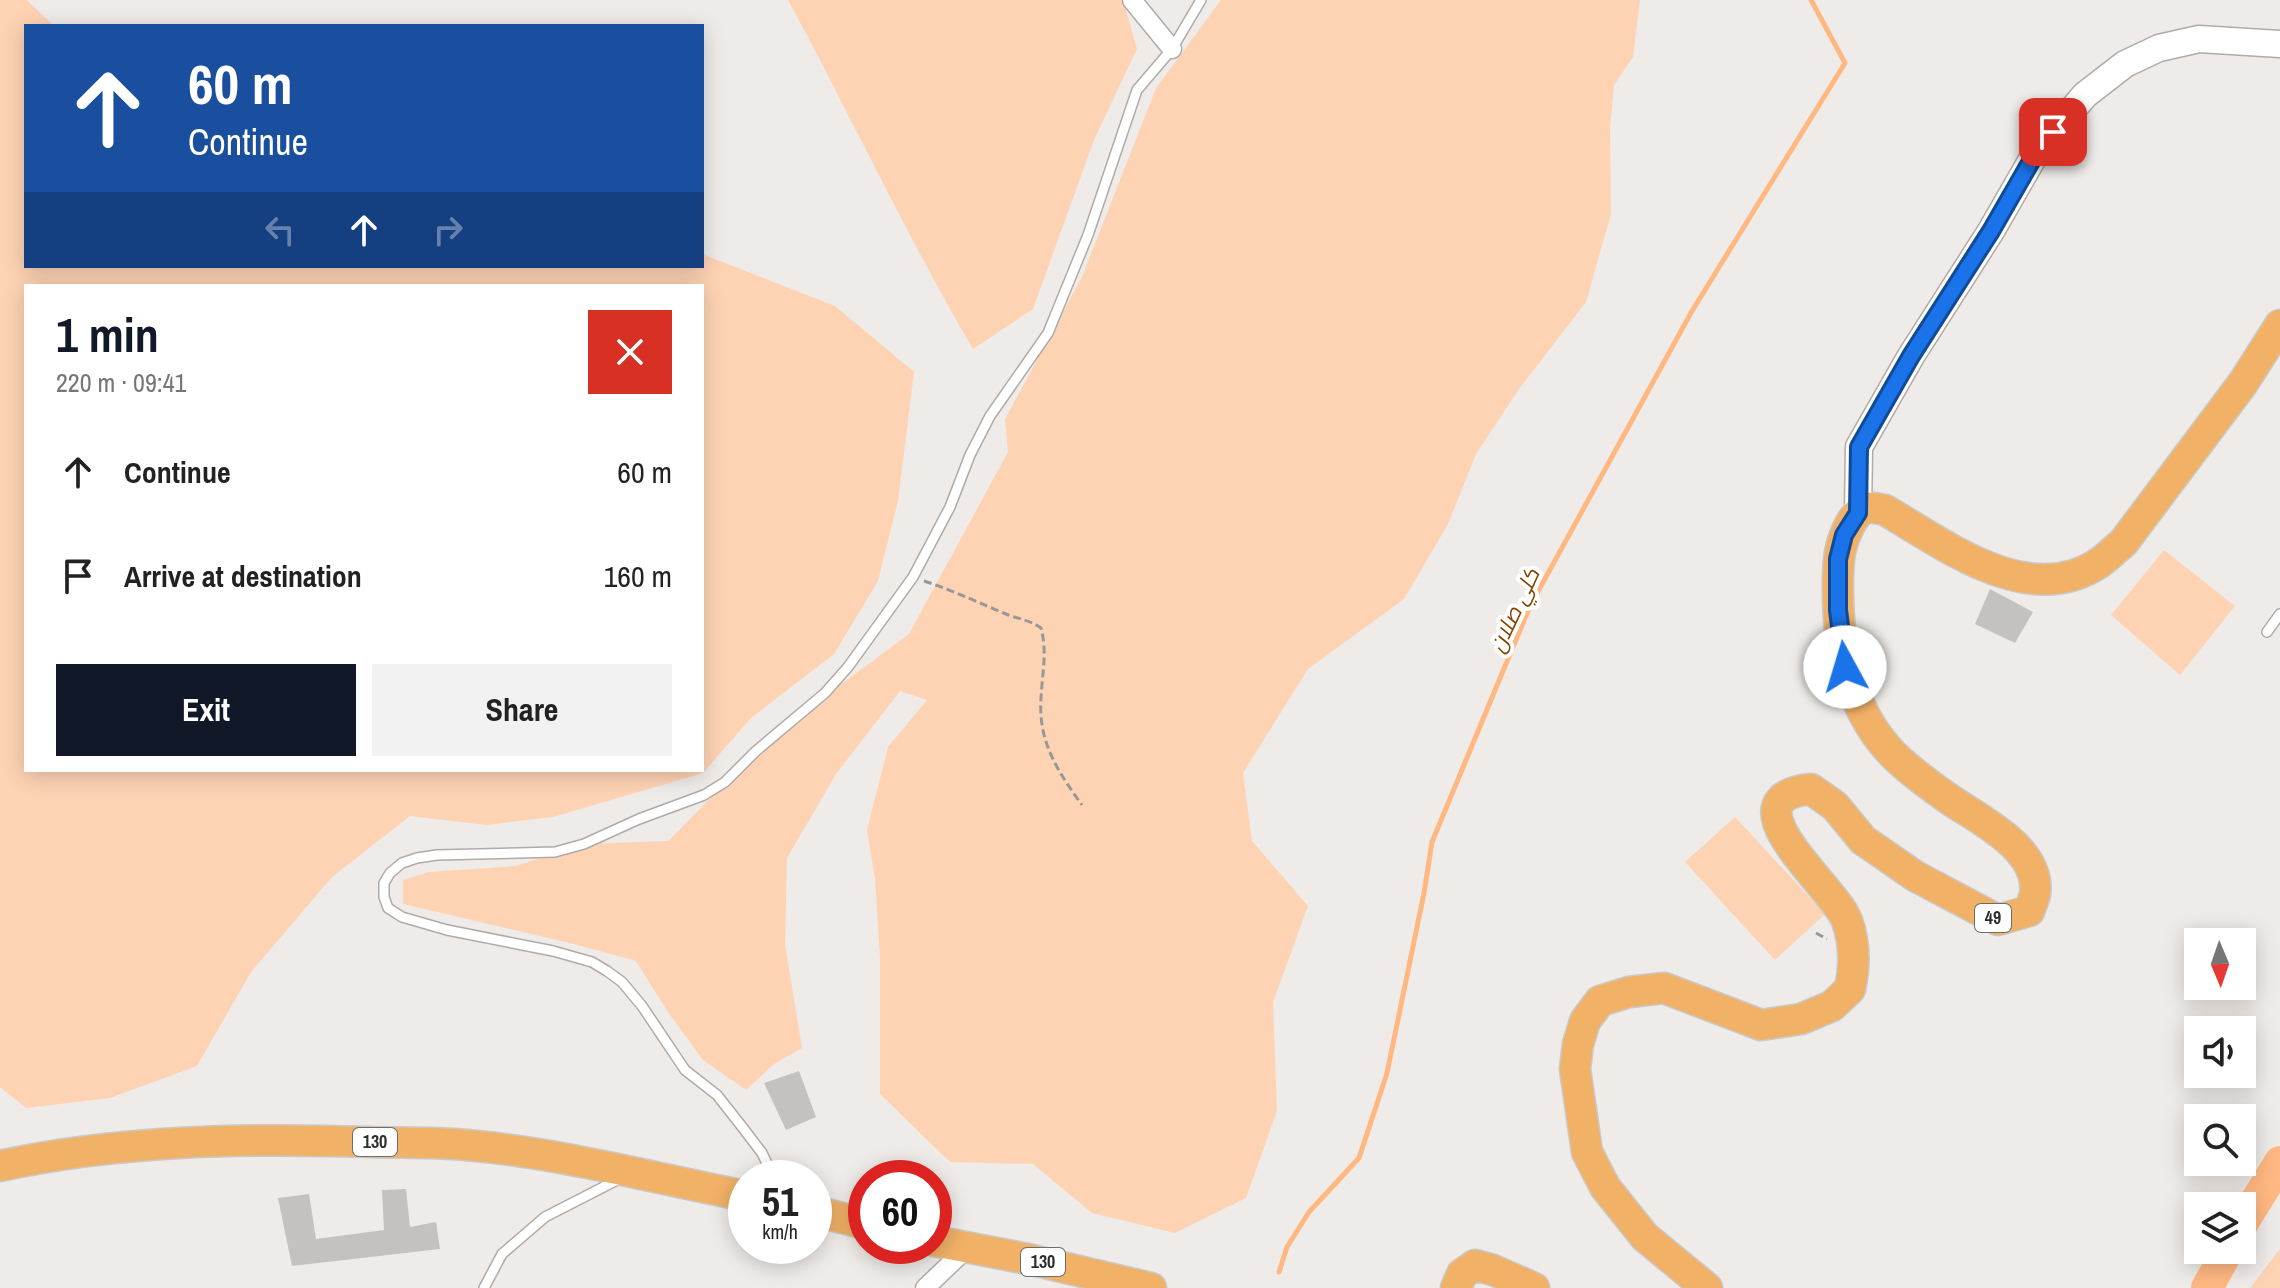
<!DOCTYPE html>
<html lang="en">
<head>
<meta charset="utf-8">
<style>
	:root { --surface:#fff; --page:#f2f2f2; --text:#222; --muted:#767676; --accent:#111827 }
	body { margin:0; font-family:"Archivo Narrow",Cairo,sans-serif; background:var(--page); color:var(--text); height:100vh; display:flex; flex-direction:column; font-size:30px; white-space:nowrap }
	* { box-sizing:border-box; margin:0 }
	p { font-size:26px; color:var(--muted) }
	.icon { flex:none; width:44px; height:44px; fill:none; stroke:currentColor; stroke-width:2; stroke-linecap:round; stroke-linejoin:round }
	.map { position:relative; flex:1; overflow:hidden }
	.details { position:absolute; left:24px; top:284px; width:680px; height:488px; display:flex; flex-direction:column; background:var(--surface); border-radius:0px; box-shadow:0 4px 20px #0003 }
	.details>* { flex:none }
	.top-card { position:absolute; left:24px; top:24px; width:680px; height:244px; border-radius:0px; box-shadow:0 4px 20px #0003; background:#1a4fa0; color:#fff; overflow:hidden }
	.needle { width:52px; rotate:178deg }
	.tools { position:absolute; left:2184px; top:928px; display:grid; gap:16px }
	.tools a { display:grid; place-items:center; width:72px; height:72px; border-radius:0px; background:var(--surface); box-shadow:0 4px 20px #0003; font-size:40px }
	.speed { position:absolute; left:728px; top:1160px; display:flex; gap:16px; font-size:40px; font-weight:700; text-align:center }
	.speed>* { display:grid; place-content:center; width:104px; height:104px; border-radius:50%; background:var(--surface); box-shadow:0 4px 20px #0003; line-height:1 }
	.speed small { font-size:20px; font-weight:400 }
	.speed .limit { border:12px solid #d22; background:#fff; color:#111 }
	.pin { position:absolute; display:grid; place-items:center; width:68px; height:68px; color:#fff; margin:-34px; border-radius:16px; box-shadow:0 4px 12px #0006 }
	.me { position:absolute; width:88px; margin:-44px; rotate:354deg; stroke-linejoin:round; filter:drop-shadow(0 0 6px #0008) }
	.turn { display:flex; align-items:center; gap:28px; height:168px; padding:0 32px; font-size:36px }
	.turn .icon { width:104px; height:104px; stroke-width:2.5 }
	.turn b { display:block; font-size:56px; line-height:68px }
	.lanes { display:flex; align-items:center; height:76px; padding:0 32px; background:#0003; justify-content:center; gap:40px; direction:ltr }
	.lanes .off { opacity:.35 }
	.round { display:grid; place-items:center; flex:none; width:84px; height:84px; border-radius:0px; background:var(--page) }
	.summary { display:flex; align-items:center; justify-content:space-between; height:136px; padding:0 32px }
	h1 { font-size:48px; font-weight:700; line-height:60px; color:var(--accent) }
	.primary-button { display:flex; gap:16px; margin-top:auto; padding:16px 32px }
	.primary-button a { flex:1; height:92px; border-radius:0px; background:var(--accent); color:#fff; font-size:32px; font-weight:700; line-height:92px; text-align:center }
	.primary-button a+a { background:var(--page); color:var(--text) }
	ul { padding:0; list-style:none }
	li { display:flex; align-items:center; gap:24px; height:104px; padding:0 32px }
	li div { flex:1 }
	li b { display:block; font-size:30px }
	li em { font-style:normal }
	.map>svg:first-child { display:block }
	.green { fill:#fed3b4; fill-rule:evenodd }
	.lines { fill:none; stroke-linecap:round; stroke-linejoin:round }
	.stream { stroke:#ffb882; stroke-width:5 }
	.river { stroke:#ffb882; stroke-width:32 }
	.building { fill:#c5c1bf }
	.lane-casing { stroke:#afaba9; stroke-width:12 }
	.street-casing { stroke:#afaba9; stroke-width:21 }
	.secondary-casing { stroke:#afaba9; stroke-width:29 }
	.primary-casing { stroke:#c9c9c8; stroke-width:33 }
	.path { stroke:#9a9896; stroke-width:3; stroke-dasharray:8 4; stroke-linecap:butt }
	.lane { stroke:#fff; stroke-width:9 }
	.street { stroke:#fff; stroke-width:18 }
	.secondary { stroke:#fff; stroke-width:26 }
	.primary { stroke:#f1b167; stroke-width:30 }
	.route-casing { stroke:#114b97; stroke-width:20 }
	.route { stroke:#1a73e8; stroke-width:14 }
	.labels { text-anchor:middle; stroke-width:8; stroke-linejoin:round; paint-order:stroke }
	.shield { fill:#fff; stroke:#6e6d6c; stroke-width:2 }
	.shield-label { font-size:18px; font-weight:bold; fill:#302e2d }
	.water-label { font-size:22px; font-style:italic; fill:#824300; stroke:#fff }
</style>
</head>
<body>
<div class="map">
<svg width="2280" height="1288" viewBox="0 0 2280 1288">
	<rect width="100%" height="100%" fill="#eeebe8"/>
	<path class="green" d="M0,0h27l27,26h-28v240h676v-12l133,52 79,66 -16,129 -20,80 -44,73 -83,64 -48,55 -150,44 -67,8 -76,-9 -78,61 -81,95 -54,94 -87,32 -84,10 -26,-21zM702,286v484h-676v-484z
		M788,0h335l14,49 -43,91 -61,169 -60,40c-67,-114 -122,-233 -185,-349z
		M1221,0h419l-7,57 -19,28 -4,44 1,85 -25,88 -67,87 -43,65 -28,70 -44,75 -96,70 -65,104 9,68 56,65 -35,96 4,109 -31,87 -71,35 -83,-20 -59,-49 -83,-2 -70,-68v-137l-5,-78 -8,-49 21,-83 39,-47 -27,-9 -64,83 -49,84 -2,86 17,104 -28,16 -28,26 -43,-30 -35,-48 -32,-51 -62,-17 -171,-40v-24l26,-8 87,-6 68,-22 84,-3 106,-107 135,-100 99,-182 -3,-33 77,-142 74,-189z
		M2164,550l71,56 -55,69 -69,-60z
		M1735,817l90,97 -50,46 -90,-98z
		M2280,1249v39h-30z"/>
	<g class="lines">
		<path class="stream" d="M1279,1272l8,-25 22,-35 50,-54 28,-85 37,-180 8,-51 98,-236 162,-295 153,-248 -34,-63"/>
		<path class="river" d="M2242,1224l38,-62
			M2207,1288l21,-38"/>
	</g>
	<path class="building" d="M1990,589l43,23 -18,31 -40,-19z
		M799,1071l17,46 -30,13 -22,-47z
		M406,1189l4,38 26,-5 4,27 -148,17 -14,-68 31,-4 7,45 68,-9 -2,-40z"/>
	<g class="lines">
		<g class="lane-casing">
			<path id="lane" d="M2267,632l13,-18
				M774,1178l-12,-25 -19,-25 -26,-33 -32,-25 -43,-64 -20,-24 -15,-11 -15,-9 -39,-11 -106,-21 -45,-13 -14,-9 -4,-11v-14l6,-10 12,-10 15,-5 20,-3 118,-3 29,-8 55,-25 65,-24 21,-13 31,-31 69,-58 23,-26 65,-90 37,-70 20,-52 20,-39 58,-83 40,-98 49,-145 35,-41 29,-49
				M484,1288l18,-34 43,-37 76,-39"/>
		</g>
		<g class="street-casing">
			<path id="street" d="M1132,0l40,49
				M925,1288l41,-39"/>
		</g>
		<g class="secondary-casing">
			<path id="secondary" d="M1858,513l1,-66 52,-91 80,-125 46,-80 48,-56 40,-31 34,-16 40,-9 81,5"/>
		</g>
		<g class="primary-casing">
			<path id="primary" d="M0,1166c118,-26 248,-28 369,-24 32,1 64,0 97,3 94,8 188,33 280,51
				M814,1211l52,13
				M934,1241l94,18 123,29
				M1456,1288l6,-14 13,-9 18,5 41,18
				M1707,1288l-62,-51 -40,-50 -18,-35 -12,-83 3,-25 7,-23 15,-20 29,-9 35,-4 97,37 40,-6 31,-13 18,-17c5,-23 5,-46 -3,-68 -11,-33 -127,-123 -36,-132l24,17 28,34 52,36 83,44 31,-9c2,-5 5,-12 6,-17 6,-45 -55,-74 -86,-95 -16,-11 -33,-24 -48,-37 -47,-42 -62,-105 -63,-166 0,-16 -1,-33 3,-48 3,-12 12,-37 26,-40 5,-1 13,1 18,2 60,35 144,100 214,53 9,-6 16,-14 24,-20l120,-160 37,-58"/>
		</g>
		<path class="path" d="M924,581c28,9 55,22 82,33 12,5 24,6 35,14 8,28 -2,58 0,87 2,35 21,62 41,90
			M1816,933l11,6"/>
		<use href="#lane" class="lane"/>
		<use href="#street" class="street"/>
		<use href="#secondary" class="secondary"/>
		<use href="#primary" class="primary"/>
	</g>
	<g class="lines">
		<g class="route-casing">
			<path id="route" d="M1845,667l-7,-57v-51l6,-24 14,-22 1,-66 52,-91 80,-125 46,-80 16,-19"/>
		</g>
		<use href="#route" class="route"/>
	</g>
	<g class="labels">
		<g class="shield">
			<rect x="1975" y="904" width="36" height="28" rx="6"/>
			<rect x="353" y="1128" width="44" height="28" rx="6"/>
			<rect x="1021" y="1248" width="44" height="28" rx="6"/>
		</g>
		<g class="shield-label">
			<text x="1993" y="924">49</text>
			<text x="375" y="1148">130</text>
			<text x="1043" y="1268">130</text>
		</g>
		<g class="water-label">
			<text transform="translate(1514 610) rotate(-65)" y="8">كلي صلان</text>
		</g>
	</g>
</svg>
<div class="tools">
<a><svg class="needle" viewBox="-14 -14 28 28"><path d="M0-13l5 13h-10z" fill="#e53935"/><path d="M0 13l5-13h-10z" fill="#767676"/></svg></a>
<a><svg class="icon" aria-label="sound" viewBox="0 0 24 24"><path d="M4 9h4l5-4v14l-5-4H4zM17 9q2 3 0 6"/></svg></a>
<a><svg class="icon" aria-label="search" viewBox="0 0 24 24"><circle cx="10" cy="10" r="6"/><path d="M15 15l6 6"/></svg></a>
<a><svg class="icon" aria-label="layers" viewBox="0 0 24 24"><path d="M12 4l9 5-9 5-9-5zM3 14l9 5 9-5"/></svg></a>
</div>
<div class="speed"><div>51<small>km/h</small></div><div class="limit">60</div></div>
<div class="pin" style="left:2053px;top:132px;background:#d93025"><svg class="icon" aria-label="arrive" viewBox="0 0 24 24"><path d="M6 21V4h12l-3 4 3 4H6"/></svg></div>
<svg class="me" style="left:1845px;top:667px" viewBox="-20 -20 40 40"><circle r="19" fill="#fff"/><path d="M0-13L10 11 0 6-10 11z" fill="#1a73e8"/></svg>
<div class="top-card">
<div class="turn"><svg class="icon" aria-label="ahead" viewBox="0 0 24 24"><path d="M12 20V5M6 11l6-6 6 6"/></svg><div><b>60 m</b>Continue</div></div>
<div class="lanes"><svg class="icon off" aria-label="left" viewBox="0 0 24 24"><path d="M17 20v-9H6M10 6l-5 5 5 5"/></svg><svg class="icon" aria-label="ahead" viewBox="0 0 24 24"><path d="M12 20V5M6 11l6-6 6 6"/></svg><svg class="icon off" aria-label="right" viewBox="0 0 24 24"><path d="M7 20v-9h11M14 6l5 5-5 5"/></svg></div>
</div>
<section class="details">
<div class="summary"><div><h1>1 min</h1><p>220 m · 09:41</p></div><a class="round" style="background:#d93025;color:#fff"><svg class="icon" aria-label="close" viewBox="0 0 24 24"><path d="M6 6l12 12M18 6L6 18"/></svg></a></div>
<ul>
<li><svg class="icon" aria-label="ahead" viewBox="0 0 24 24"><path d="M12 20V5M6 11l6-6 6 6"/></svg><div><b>Continue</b></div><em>60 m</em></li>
<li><svg class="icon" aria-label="arrive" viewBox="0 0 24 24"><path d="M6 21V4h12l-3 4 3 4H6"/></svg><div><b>Arrive at destination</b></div><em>160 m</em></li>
</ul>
<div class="primary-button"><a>Exit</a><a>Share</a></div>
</section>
</div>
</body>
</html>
